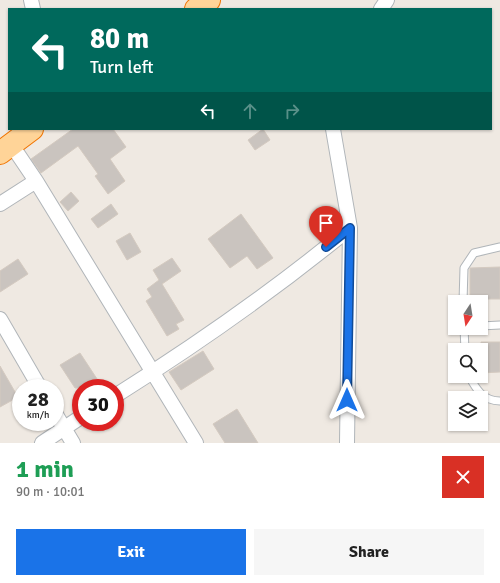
<!DOCTYPE html>
<html lang="en">
<head>
<meta charset="utf-8">
<style>
	:root { --surface:#fff; --page:#f6f6f6; --text:#222; --muted:#767676; --accent:#1a73e8 }
	body { margin:0; font-family:Signika,sans-serif; background:var(--page); color:var(--text); height:100vh; display:flex; flex-direction:column; font-size:15px; white-space:nowrap }
	* { box-sizing:border-box; margin:0 }
	p { font-size:13px; color:var(--muted) }
	.icon { flex:none; width:22px; height:22px; fill:none; stroke:currentColor; stroke-width:2; stroke-linecap:round; stroke-linejoin:round }
	.map { position:relative; height:443px; overflow:hidden }
	.side { display:flex; flex-direction:column; background:var(--surface); flex:1 }
	.side>* { flex:none }
	.banner { position:absolute; left:8px; top:8px; width:484px; height:122px; border-radius:0px; box-shadow:0 1px 3px #0004; background:#00695c; color:#fff; overflow:hidden }
	.needle { width:26px; rotate:192deg }
	.buttons { position:absolute; left:448px; top:295px; display:grid; gap:8px }
	.buttons a { display:grid; place-items:center; width:40px; height:40px; border-radius:0px; background:var(--surface); box-shadow:0 1px 3px #0004; font-size:20px }
	.speed { position:absolute; left:12px; top:379px; display:flex; gap:8px; font-size:20px; font-weight:700; text-align:center }
	.speed>* { display:grid; place-content:center; width:52px; height:52px; border-radius:50%; background:var(--surface); box-shadow:0 1px 3px #0004; line-height:1 }
	.speed small { font-size:10px; font-weight:400 }
	.speed .limit { border:6px solid #d22; background:#fff; color:#111 }
	.pin { position:absolute; display:grid; place-items:center; width:34px; height:34px; color:#fff; margin:-41px -17px; border-radius:50% 50% 50% 0; rotate:-45deg; box-shadow:0 0 4px #0007 }
	.pin .icon { rotate:45deg }
	.me { position:absolute; width:44px; margin:-22px; rotate:0deg; stroke-linejoin:round; filter:drop-shadow(0 0 3px #0008) }
	.turn { display:flex; align-items:center; gap:14px; height:84px; padding:0 16px; font-size:18px }
	.turn .icon { width:52px; height:52px; stroke-width:2.5 }
	.turn b { display:block; font-size:28px; line-height:34px }
	.lanes { display:flex; align-items:center; height:38px; padding:0 16px; background:#0003; justify-content:center; gap:20px; direction:ltr }
	.lanes .off { opacity:.35 }
	.round { display:grid; place-items:center; flex:none; width:42px; height:42px; border-radius:0px; background:var(--page) }
	.headline { display:flex; align-items:center; justify-content:space-between; height:68px; padding:0 16px }
	h1 { font-size:24px; font-weight:800; line-height:30px; color:#1e9e55 }
	.primary-button { display:flex; gap:8px; margin-top:auto; padding:8px 16px }
	.primary-button a { flex:1; height:46px; border-radius:0px; background:var(--accent); color:#fff; font-size:16px; font-weight:800; line-height:46px; text-align:center }
	.primary-button a+a { background:var(--page); color:var(--text) }
	.map>svg:first-child { display:block }
	.building { fill:#cac4bf; stroke:#d4cac0 }
	.lines { fill:none; stroke-linecap:round; stroke-linejoin:round }
	.service-casing { stroke:#b0b5b9; stroke-width:9 }
	.minor-casing { stroke:#b0b5b9; stroke-width:16 }
	.trunk-casing { stroke:#f17400; stroke-width:24 }
	.service { stroke:#fff; stroke-width:7 }
	.minor { stroke:#fff; stroke-width:14 }
	.trunk { stroke:#ffd498; stroke-width:22 }
	.route-casing { stroke:#114b97; stroke-width:10 }
	.route { stroke:#1a73e8; stroke-width:7 }
</style>
</head>
<body>
<div class="map">
<svg width="500" height="443" viewBox="0 0 500 443">
	<rect width="100%" height="100%" fill="#efe9e2"/>
	<path class="building" d="M73,129h40l13,18 -16,12 15,22 -17,13 -13,-18 3,-2 -20,-28 -37,27 -10,-14z
		M263,129l7,11 -15,10 -7,-10z
		M71,192l8,9 -11,10 -8,-9z
		M111,204l7,10 -20,14 -7,-9z
		M241,214l32,44 -16,11 -10,-13 -17,12 -22,-29z
		M130,233l11,19 -14,8 -11,-19z
		M172,258l9,13 -19,13 22,36 -8,4 3,5 -12,7 -21,-35 6,-4 -5,-8 12,-9 -6,-10z
		M18,259l10,15 -28,18v-21z
		M500,267v32h-30v-31z
		M481,342h19v30l-19,1z
		M203,351l11,18 -33,21 -12,-18z
		M80,353l23,35h-28l-15,-23z
		M0,366l18,31 -18,10z
		M237,409l21,34h-33l-12,-19z"/>
	<g class="lines">
		<g class="service-casing">
			<path id="service" d="M463,302l1,-34 10,-15 26,-6
				M481,326l19,-1
				M464,328l1,22
				M469,376c7,13 14,25 31,25"/>
		</g>
		<g class="minor-casing">
			<path id="minor" d="M31,0l2,9
				M381,9l6,-9
				M333,129l17,99 -3,215
				M11,144l25,37 160,262
				M0,204l36,-23
				M0,319l40,69
				M115,396c81,-51 161,-107 235,-168
				M55,413l18,30
				M42,443l39,-26"/>
		</g>
		<g class="trunk-casing">
			<path id="trunk" d="M196,9l13,-9
				M0,153l32,-24"/>
		</g>
		<use href="#service" class="service"/>
		<use href="#minor" class="minor"/>
		<use href="#trunk" class="trunk"/>
	</g>
	<g class="lines">
		<g class="route-casing">
			<path id="route" d="M326,247l24,-19 -3,172"/>
		</g>
		<use href="#route" class="route"/>
	</g>
</svg>
<div class="buttons">
<a><svg class="needle" viewBox="-14 -14 28 28"><path d="M0-13l5 13h-10z" fill="#e53935"/><path d="M0 13l5-13h-10z" fill="#767676"/></svg></a>
<a><svg class="icon" aria-label="search" viewBox="0 0 24 24"><circle cx="10" cy="10" r="6"/><path d="M15 15l6 6"/></svg></a>
<a><svg class="icon" aria-label="layers" viewBox="0 0 24 24"><path d="M12 4l9 5-9 5-9-5zM3 14l9 5 9-5"/></svg></a>
</div>
<div class="speed"><div>28<small>km/h</small></div><div class="limit">30</div></div>
<div class="pin" style="left:326px;top:247px;background:#d93025"><svg class="icon" aria-label="arrive" viewBox="0 0 24 24"><path d="M6 21V4h12l-3 4 3 4H6"/></svg></div>
<svg class="me" style="left:347px;top:400px" viewBox="-20 -20 40 40"><path d="M0-17L14 15 0 8-14 15z" fill="#1a73e8" stroke="#fff" stroke-width="4"/></svg>
<div class="banner">
<div class="turn"><svg class="icon" aria-label="left" viewBox="0 0 24 24"><path d="M17 20v-9H6M10 6l-5 5 5 5"/></svg><div><b>80 m</b>Turn left</div></div>
<div class="lanes"><svg class="icon" aria-label="left" viewBox="0 0 24 24"><path d="M17 20v-9H6M10 6l-5 5 5 5"/></svg><svg class="icon off" aria-label="ahead" viewBox="0 0 24 24"><path d="M12 20V5M6 11l6-6 6 6"/></svg><svg class="icon off" aria-label="right" viewBox="0 0 24 24"><path d="M7 20v-9h11M14 6l5 5-5 5"/></svg></div>
</div>
</div>
<section class="side">
<div class="headline"><div><h1>1 min</h1><p>90 m · 10:01</p></div><a class="round" style="background:#d93025;color:#fff"><svg class="icon" aria-label="close" viewBox="0 0 24 24"><path d="M6 6l12 12M18 6L6 18"/></svg></a></div>
<div class="primary-button"><a>Exit</a><a>Share</a></div>
</section>
</body>
</html>
